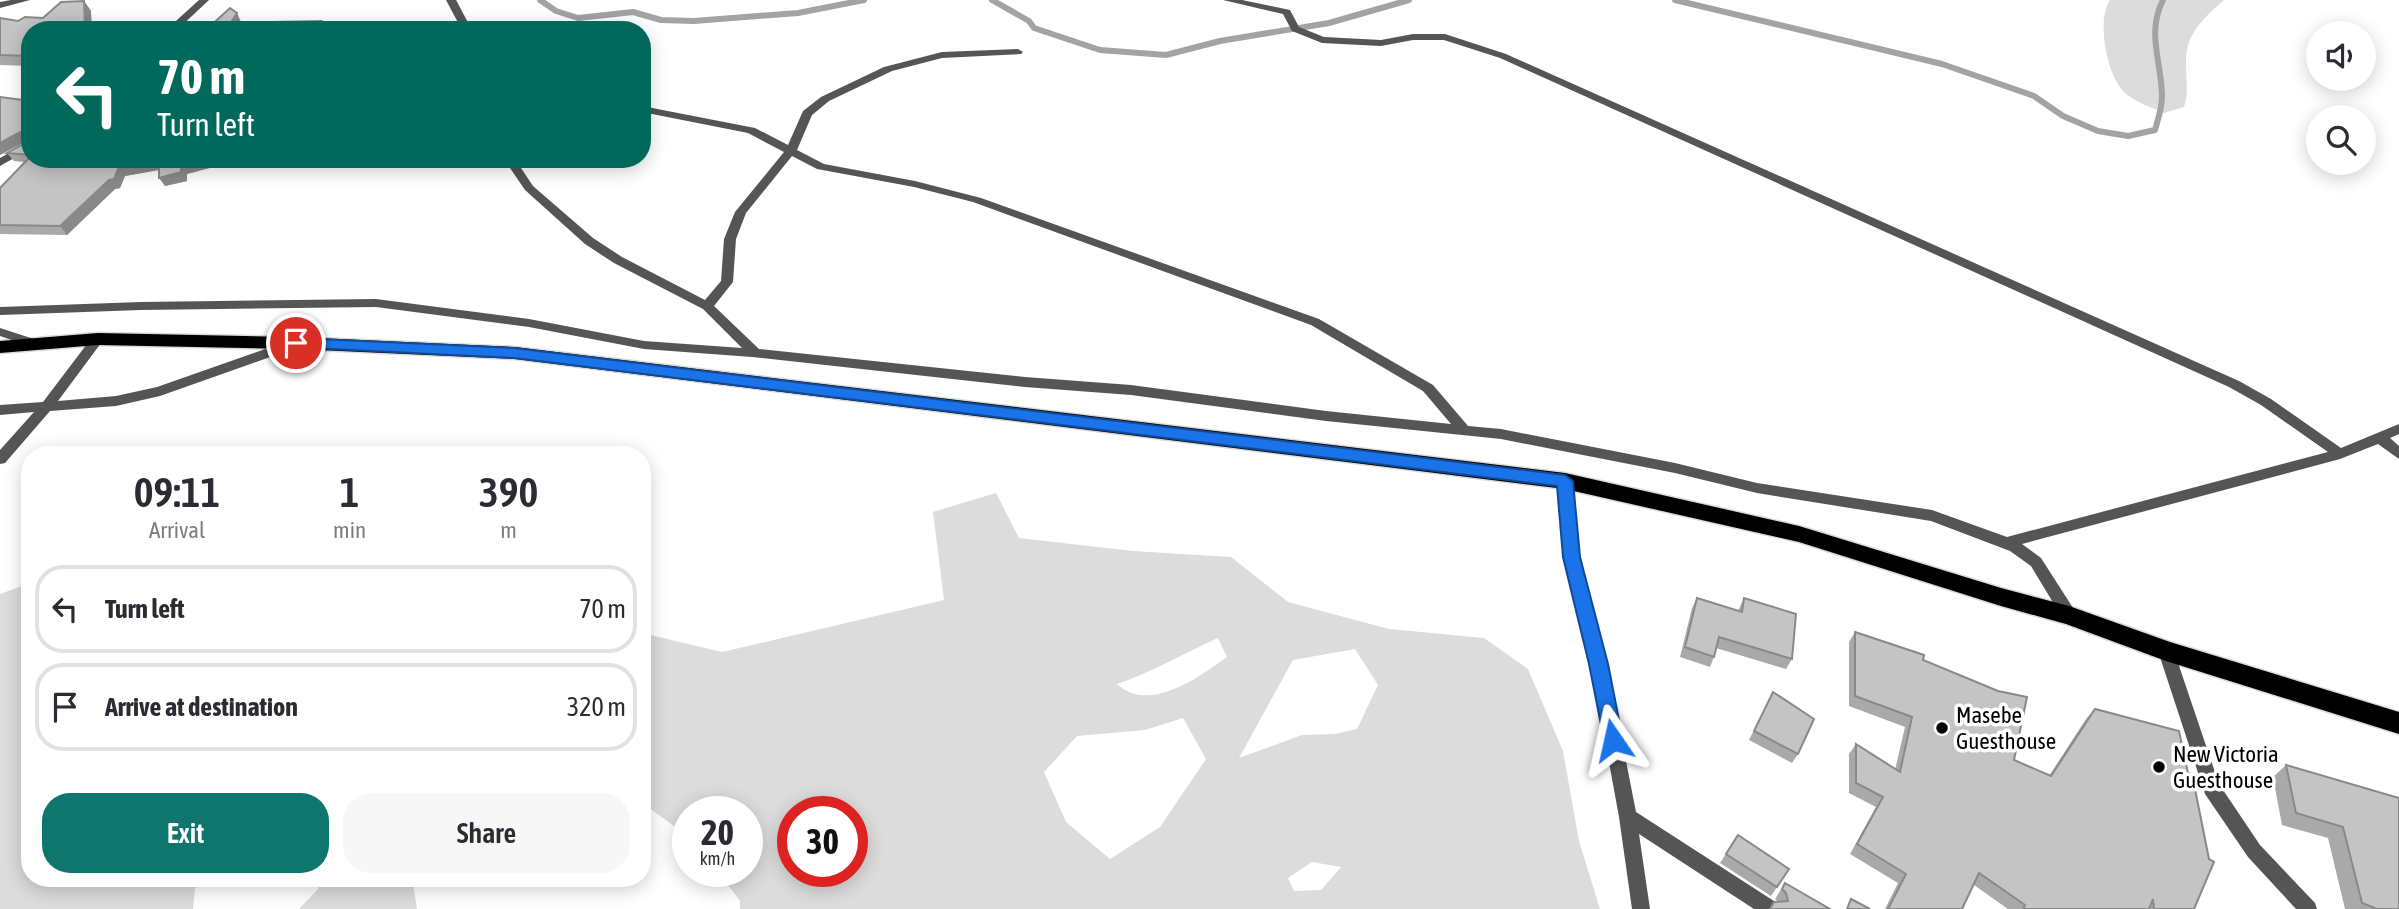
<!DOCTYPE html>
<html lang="en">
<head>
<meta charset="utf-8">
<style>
	:root { --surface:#fff; --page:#f7f7f7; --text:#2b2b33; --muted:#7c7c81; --line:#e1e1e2; --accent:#0f766e }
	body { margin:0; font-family:"Asap Condensed",sans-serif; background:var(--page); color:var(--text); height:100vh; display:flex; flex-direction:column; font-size:26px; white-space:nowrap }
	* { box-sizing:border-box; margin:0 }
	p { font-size:23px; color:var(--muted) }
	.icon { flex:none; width:38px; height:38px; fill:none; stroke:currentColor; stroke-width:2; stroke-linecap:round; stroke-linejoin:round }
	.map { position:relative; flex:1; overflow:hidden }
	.drawer { position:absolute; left:21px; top:446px; width:630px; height:441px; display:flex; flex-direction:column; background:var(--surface); border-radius:28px; box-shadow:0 4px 18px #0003 }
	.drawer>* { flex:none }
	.hud { position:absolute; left:21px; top:21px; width:630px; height:147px; border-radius:28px; box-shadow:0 4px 18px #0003; background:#00695c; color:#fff; overflow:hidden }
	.controls { position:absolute; left:2306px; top:21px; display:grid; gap:14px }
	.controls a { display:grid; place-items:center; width:70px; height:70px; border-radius:50%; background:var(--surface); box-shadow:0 4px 18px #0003; font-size:35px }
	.speed { position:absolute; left:672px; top:796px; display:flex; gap:14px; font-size:35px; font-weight:700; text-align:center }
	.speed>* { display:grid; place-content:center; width:91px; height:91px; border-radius:50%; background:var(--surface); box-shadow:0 4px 18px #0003; line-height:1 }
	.speed small { font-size:18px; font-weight:400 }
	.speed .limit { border:10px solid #d22; background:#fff; color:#111 }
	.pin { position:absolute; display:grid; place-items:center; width:60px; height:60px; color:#fff; margin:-30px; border:4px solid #fff; border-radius:50%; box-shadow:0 2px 7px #0007 }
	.me { position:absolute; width:77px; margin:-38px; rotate:349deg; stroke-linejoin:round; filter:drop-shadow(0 0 5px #0008) }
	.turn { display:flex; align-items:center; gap:24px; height:147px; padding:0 21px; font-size:32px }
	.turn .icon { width:91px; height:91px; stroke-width:2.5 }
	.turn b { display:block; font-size:49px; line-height:60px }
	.eta { display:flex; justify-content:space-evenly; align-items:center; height:119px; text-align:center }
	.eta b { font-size:42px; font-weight:600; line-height:49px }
	.button { display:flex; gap:14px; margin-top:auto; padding:14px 21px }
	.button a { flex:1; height:80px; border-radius:28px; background:var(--accent); color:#fff; font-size:28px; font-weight:600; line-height:80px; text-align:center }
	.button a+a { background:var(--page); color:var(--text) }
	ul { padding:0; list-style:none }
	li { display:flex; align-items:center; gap:21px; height:88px; margin:0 14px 10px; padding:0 7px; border:4px solid var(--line); border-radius:28px }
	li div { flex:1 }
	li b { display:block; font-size:26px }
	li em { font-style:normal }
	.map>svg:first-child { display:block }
	.green { fill:#dcdcdc; fill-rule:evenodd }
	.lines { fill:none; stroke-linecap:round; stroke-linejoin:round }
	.stream { stroke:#a3a3a3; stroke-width:6 }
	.highway-casing { stroke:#dbdbdb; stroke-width:3 }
	.street { fill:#555; fill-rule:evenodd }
	.highway { fill:#000; fill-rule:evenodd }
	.wall { fill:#a9a9a9 }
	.shaded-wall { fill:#898989 }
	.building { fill:#c4c4c4; stroke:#898989; stroke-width:2 }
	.route { fill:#1a73e8; stroke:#114b97; stroke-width:2 }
	.poi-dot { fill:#000; stroke:#fff; stroke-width:2.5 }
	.labels { text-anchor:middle; stroke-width:7; stroke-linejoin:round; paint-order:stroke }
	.near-poi-label { font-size:23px; fill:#000; stroke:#fff; text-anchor:start }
</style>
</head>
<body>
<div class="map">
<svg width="2399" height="909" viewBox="0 0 2399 909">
	<rect width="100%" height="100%" fill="#fff"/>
	<path class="green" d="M2110,0h114c-20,18 -39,34 -38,63 0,16 3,29 -2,44l-20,6c-13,-6 -29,-11 -39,-20 -18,-16 -29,-73 -15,-93z
		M996,493l23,45 114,13 98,6 57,45 101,27 95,9 44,31 35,82 16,90 21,68h-860v-8l-22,-29h29v-60h-59v24l-46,-33v-170l80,19 222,-52 -11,-88zM1218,638l9,19c-28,20 -78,57 -110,27 34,-11 67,-31 101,-46zM1355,649l23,36 -21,44 -22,5 -33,1 -63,23 54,-98zM1183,718l23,41 -46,68 -50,32 -44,-37 -22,-50 33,-36 68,-6zM793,812h59v60h-59zM1312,862l29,5 -20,23 -27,1 -6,-13z
		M30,583v295l166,1 -3,30h-193v-315z
		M317,878l95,1 5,30h-118l19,-20z"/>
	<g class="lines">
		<path class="stream" d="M540,0l16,11 22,7 55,-6 28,8 33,1 104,-8 66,-13
			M992,0l37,21 5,7 66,22 66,5 54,-14 109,-18 80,-23
			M1675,0l267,64 92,32 29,20 35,15 30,5 27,-6c3,-11 7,-22 7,-33 0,-35 -16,-63 1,-97"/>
		<g class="highway-casing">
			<path id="highway" d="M98,333l198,4 219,10 1050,126 234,53 202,62 68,18 101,36 229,70v22l-233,-73 -100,-37 -65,-18 -202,-64 -234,-53 -1050,-130 -219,-10 -198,-4 -98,8v-12z"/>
		</g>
		<path class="street" d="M11,0h19l-30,8v-6z
			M199,0h10l-32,30h-11z
			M446,0h10l16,30h-10z
			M1223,0h19l48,10 9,17 25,10 57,3 32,-6h32l61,20 733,327 32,18 70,49 58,-24v10l-9,4 9,8v13l-21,-15 -38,15 -318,85 19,14 34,53 2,4 -2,4 -6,2 -6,-2 -32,-53 -21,-15 -79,-30 -174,-28 -82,-20 -174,-34 -175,-18 -195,-26 -106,-8 -273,-30 -108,-8 -115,-22 -153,-20 -235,3 -141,5v-8l141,-5 235,-3 153,20 115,22 98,7 -39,-39 -89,-46 -29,-19 -60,-54 -21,-31h11l18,27 60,52 29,19 83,43 16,-19 3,-42 11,-27 49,-60 -36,-19 -106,-21v-6l113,22 33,17 15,-34 18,-14 63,-30 58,-15 76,-3 5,3 -2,2 -79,4 -50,13 -63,30 -17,14 -15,35 27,14 91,17 66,17 338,121 114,66 35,41 33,3 174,34 82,20 175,27 75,27 321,-85 -67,-47 -32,-18 -729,-329 -56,-18h-31l-32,6 -59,-3 -30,-12 -9,-17zM792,156l25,13 97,18 59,15 338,123 112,66 28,33 -125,-13 -195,-26 -106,-8 -266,-28 -45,-43 19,-24 3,-43 10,-26z
			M30,141v8l-30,17v-8z
			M0,328l40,13 1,3 -6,4 -35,-12z
			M98,335l6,4 -46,62 58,-5 41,-9 134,-47h10l1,3 -1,3 -141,50 -44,10 -66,5 -45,52 -5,1v-14l34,-38 -34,3v-10l43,-3 50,-66z
			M1565,476l7,5 7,76 28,107 29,148 141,91 2,6h-25l-115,-75 11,75h-18l-13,-92 -28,-153 -28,-107 -5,-76z
			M2166,644l6,2 2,5 45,133 41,61 55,58 2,6h-21l-48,-52 -43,-63 -47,-143 2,-5z"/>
		<use href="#highway" class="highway"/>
	</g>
	<path class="wall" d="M84,1l7,10v15h44l3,4h-108v36l-30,-1v-47l18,3 25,-3z
		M0,97l30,4v58l198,4 -41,11v7l-22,5 -6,-16 -34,6 -5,12 -5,1 -48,46 -67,-1v-46l24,-26 -10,-1 -7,-8 18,-10v-1l-25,13z
		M1697,598l41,13 6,-13 48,61 -6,10 -70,-21 -2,9 -4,10 -30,-10 12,-49z
		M1855,632l68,28 91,100 35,16 37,-57 9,-10 99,200h-186l-34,-24 -12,24h-77l13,-26 -48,-29 26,-47 -27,-14v-39l7,-10 39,26 10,-43 -56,-21v-64z
		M1773,692l25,62 -6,9 -43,-23z
		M2286,765l113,33v111h-54l-17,-71 -46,-13 -9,-48z
		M1738,835l51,34 -18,27 -51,-33z
		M1785,883l45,26h-61l5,-7h5l-4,-3z"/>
	<path class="shaded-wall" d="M84,1l7,10 1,19 -7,-4z
		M237,13l4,9 -5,8h-10z
		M321,21l4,8v1h-11z
		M24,130l6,9 -30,16v-12z
		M203,159h24l1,4 -41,11v7l-22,5 -6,-8 22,-13z
		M159,160l5,9 -39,7 -5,12 -5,1 -48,46 -7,-9 59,-59z"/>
	<path class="building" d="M84,1l1,25h50l-5,4h-100v26l-30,-1v-37l18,3 7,-4 18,1 18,-16z
		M230,8l7,5 -11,17h-20z
		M321,21l-7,9h-50l7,-8z
		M0,97l30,4v54l-23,-2 18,-10 -1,-13 -24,13z
		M30,157v2h173l-22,6v7l-22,6v-18l-40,7 -5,12 -5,1 -49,46 -60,-1v-37z
		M1697,598l45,14 2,-14 52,16 -4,45 -73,-22 -5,20 -29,-10z
		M1855,632l69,23 -1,5 75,31 29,6 -13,63 37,16 44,-67 84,22 9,42 4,1 17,85 5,3 -20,47h-40l-1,-10 -4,10h-126l2,-4 -46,-32 -17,36h-74l18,-35 -49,-30 26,-47 -27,-14v-39l44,28 12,-55 -57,-21z
		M1773,692l41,27 -16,35 -44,-23z
		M2286,765l113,33v111h-22l-15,-6 -19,-76 -47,-14z
		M1738,835l51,34 -12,18 -51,-33z
		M1785,883l45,26h-60l4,-7 14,-1 -2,-8 -4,-4z
		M1851,899l19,10h-23z"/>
	<path class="route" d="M296,338l218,10 1051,127 8,6 7,76 28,107 15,76 -3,6 -7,3 -7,-3 -2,-6 -15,-76 -26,-107 -6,-71 -1043,-128 -223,-11 -2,-4z"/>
	<g class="poi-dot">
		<circle cx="1942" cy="728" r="7"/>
		<circle cx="2159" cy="767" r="7"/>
	</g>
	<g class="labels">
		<g class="near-poi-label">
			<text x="1956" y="723">Masebe<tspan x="1956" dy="26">Guesthouse</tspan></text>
			<text x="2173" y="762">New Victoria<tspan x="2173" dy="26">Guesthouse</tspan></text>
		</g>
	</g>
</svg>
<div class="controls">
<a><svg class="icon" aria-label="sound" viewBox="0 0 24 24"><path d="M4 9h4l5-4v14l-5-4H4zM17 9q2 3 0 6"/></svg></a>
<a><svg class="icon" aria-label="search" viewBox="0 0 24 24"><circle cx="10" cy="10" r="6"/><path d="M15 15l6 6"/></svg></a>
</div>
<div class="speed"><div>20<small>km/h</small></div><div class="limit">30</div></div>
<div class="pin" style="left:296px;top:343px;background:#d93025"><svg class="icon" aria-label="arrive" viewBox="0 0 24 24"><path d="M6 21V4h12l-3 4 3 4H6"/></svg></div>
<svg class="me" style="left:1613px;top:740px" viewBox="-20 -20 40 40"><path d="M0-17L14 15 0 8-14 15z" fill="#1a73e8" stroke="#fff" stroke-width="4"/></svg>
<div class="hud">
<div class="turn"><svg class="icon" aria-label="left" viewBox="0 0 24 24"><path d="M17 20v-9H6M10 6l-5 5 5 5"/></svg><div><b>70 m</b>Turn left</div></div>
</div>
<section class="drawer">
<div class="eta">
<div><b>09:11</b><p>Arrival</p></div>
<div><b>1</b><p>min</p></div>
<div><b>390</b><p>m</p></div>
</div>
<ul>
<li><svg class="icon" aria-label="left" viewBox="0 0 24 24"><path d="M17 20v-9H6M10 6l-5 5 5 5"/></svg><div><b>Turn left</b></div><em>70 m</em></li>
<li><svg class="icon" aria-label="arrive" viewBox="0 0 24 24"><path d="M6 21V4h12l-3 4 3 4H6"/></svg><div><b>Arrive at destination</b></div><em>320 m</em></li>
</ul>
<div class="button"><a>Exit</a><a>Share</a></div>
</section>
</div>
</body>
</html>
